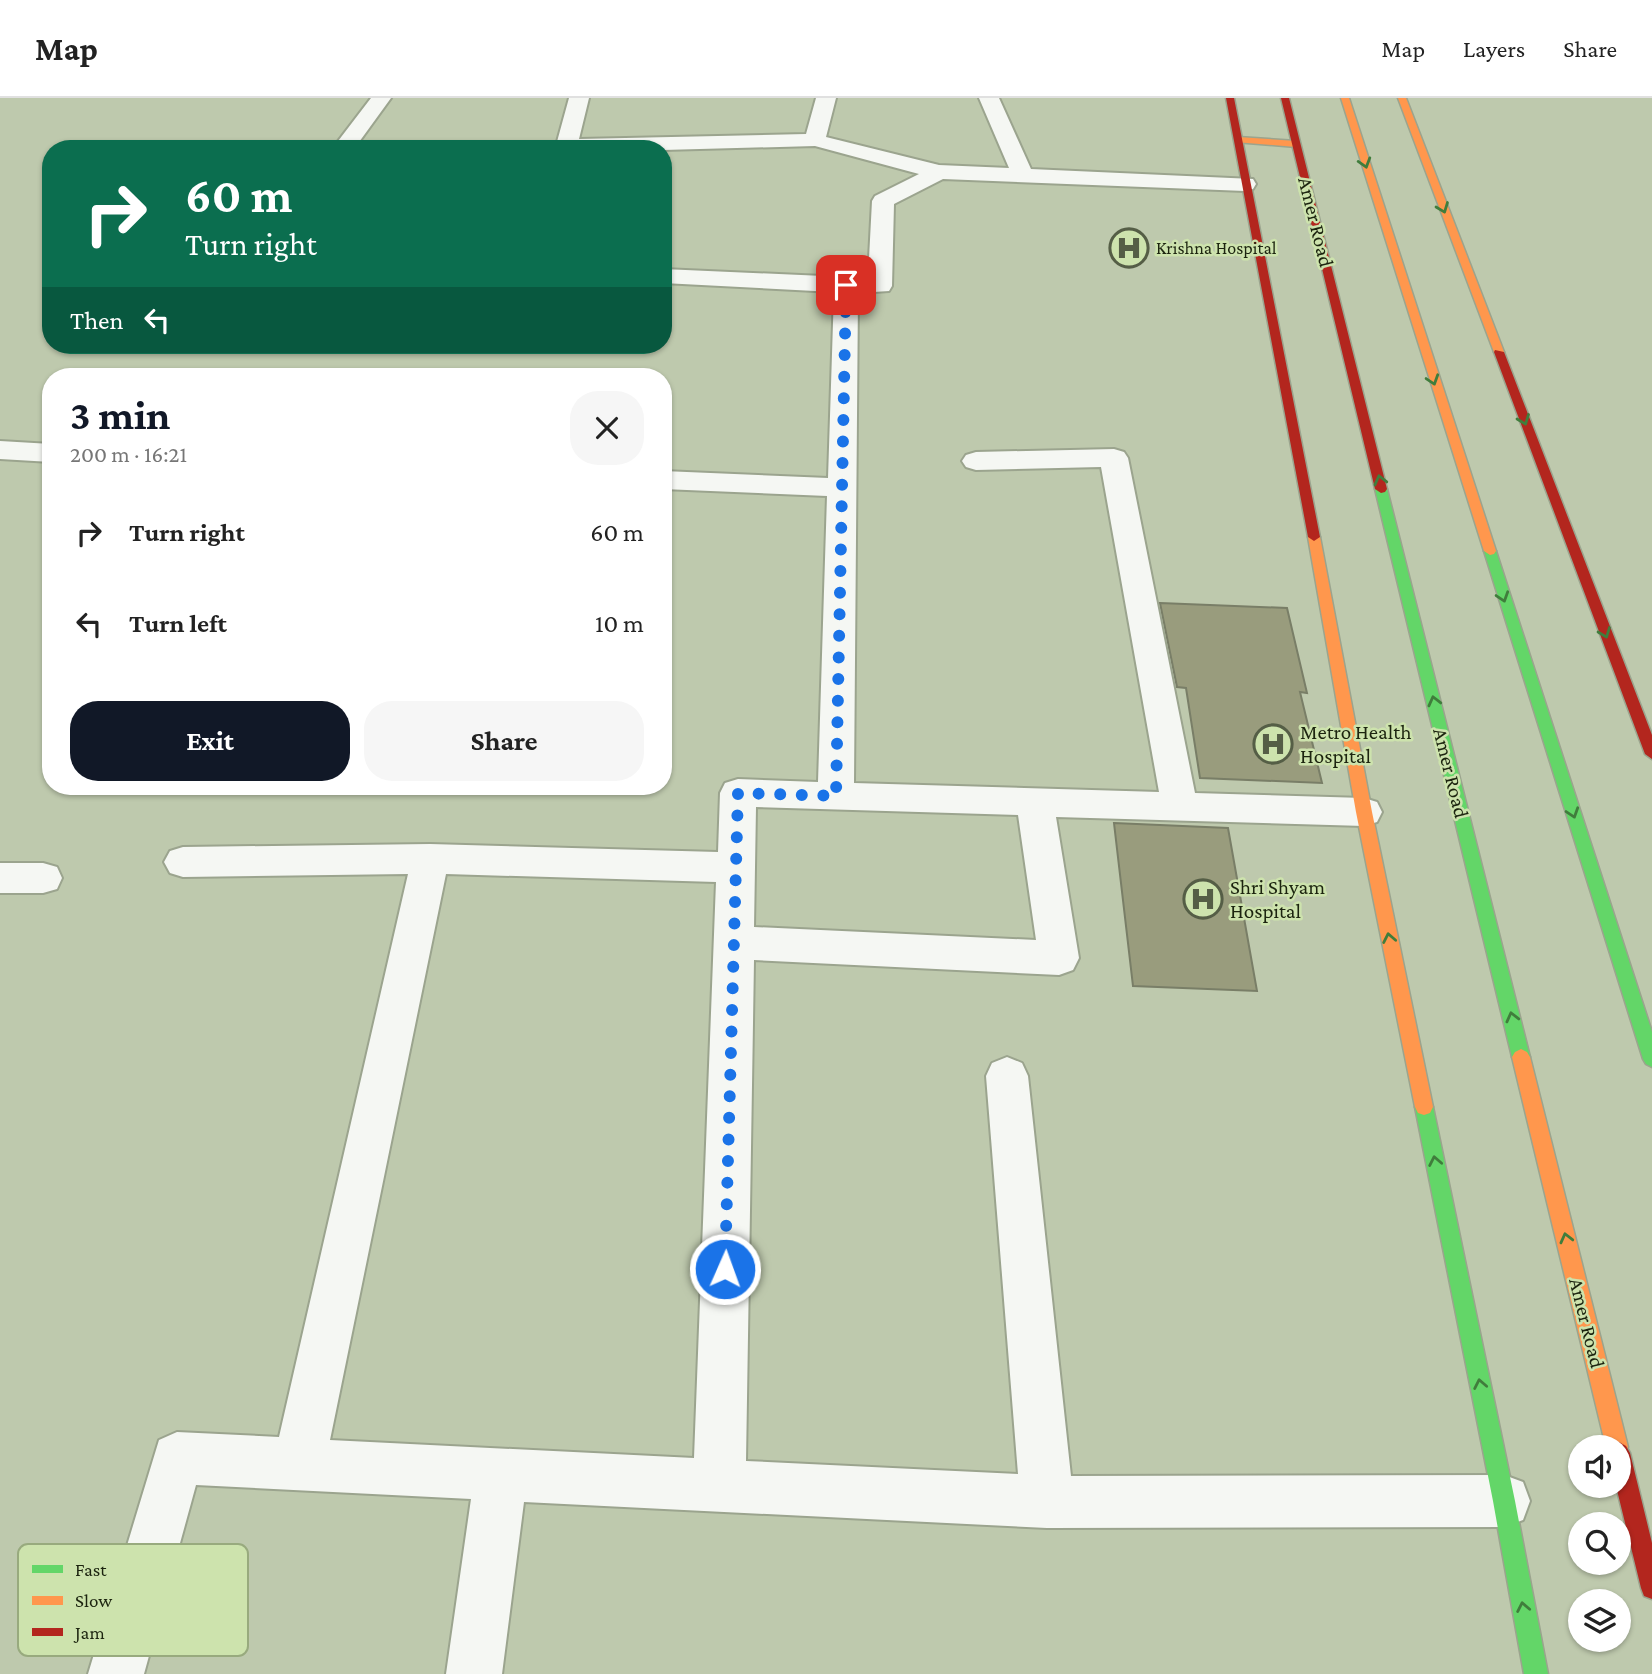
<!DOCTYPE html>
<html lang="en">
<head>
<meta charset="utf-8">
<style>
	:root { --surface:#fff; --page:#f6f6f6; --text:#222; --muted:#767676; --line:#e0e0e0; --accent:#111827 }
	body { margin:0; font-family:"Crimson Pro",serif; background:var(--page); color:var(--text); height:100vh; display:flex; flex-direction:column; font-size:26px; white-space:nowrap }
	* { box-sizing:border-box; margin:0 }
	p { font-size:23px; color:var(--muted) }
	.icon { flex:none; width:38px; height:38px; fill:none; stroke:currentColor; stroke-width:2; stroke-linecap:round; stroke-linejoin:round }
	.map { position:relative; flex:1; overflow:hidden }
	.details { position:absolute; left:42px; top:270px; width:630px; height:427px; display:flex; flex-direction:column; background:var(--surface); border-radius:28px; box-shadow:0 2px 5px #0004 }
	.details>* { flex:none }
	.top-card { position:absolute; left:42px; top:42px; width:630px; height:214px; border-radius:28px; box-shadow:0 2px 5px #0004; background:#0b6e4f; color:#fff; overflow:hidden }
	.fabs { position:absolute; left:1568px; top:1337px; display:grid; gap:14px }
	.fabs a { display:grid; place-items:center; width:63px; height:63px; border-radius:50%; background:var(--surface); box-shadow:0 2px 5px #0004; font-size:35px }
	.pin { position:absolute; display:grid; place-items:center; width:60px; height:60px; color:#fff; margin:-30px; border-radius:14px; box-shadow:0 4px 10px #0006 }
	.me { position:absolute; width:77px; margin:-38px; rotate:2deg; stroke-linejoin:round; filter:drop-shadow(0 0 5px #0008) }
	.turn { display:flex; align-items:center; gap:24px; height:147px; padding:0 28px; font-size:32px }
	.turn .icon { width:91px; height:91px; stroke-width:2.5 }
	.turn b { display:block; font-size:49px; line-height:60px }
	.then { display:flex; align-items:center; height:66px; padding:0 28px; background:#0003; gap:14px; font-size:26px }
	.round { display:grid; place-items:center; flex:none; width:74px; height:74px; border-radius:28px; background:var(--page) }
	.head { display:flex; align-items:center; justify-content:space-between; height:119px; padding:0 28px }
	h1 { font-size:42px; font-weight:700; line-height:52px; color:var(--accent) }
	.cta { display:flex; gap:14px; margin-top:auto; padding:14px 28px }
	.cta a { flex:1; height:80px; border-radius:28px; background:var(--accent); color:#fff; font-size:28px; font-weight:700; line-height:80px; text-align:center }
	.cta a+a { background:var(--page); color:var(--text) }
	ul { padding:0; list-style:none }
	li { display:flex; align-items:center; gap:21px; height:91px; padding:0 28px }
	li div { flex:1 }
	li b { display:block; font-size:26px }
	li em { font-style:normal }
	header { display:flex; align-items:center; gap:42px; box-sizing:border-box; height:98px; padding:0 35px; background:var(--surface); border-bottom:2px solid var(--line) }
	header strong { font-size:33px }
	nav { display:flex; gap:38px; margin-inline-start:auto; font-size:24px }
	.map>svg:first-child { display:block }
	.building { fill:#999c7d; stroke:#797e67; stroke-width:2 }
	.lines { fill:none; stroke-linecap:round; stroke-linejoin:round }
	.street-casing { stroke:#9ba48e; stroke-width:4 }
	.fast-casing { stroke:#9ba48e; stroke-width:3 }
	.slow-casing { stroke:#9ba48e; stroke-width:3 }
	.jam-casing { stroke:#9ba48e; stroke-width:3 }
	.street { fill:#f5f7f3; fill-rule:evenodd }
	.fast { fill:#63d668; fill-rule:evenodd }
	.slow { fill:#ff974d; fill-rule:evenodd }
	.jam { fill:#b3261e; fill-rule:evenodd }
	.oneway { stroke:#407d3c }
	.route { stroke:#1a73e8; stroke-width:12; stroke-dasharray:0 21.6 }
	.labels { text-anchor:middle; stroke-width:5; stroke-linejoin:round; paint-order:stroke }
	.far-poi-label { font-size:18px; fill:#1c240f; stroke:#cde3ad; text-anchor:start }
	.street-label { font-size:21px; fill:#1c240f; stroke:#cde3ad }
	.poi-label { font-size:21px; fill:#1c240f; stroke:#cde3ad; text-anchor:start }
	.key { fill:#cde3ad; stroke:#98aa7e; stroke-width:2 }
	.key-label { font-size:19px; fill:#1c240f }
</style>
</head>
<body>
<header>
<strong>Map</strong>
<nav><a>Map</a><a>Layers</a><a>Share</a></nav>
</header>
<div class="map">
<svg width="1652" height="1576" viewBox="0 0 1652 1576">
	<rect width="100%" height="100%" fill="#bec9ad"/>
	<path class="building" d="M1160,505l127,5 20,85 -7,-1 22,91 -122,-5 -14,-90 -9,-1z
		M1114,725l114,5 29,163 -124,-5z"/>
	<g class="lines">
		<g class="street-casing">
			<path id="street" d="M371,0h20l-37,51h-22z
				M569,0h20l-10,41 227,-5 10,-36h20l-10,39 113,28 70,3 -30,-70h20l32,71 222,10 3,5 -3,5 -8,2 -302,-12 -49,25 -2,82 -3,5 -31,2 -4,490 305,9 -58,-325 -125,3 -10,-3 -4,-6 4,-6 10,-3 138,-3 10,3 4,6 67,335 169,5 13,4 5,10 -5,10 -13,4 -308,-9 23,141 -6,12 -14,5 -305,-15 -8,501 272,13 -32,-398 6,-13 15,-6 15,6 6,13 43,400 433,-1 19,7 7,19 -7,19 -19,7 -457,1 -523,-26 -22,172h-56l25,-175 -275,-14 -52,189h-56l71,-234 18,-8 102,5 129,-563 -225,3 -13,-4 -6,-11 6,-11 13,-4 247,-3 288,8 2,-59 5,-10 13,-4 80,3 9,-286 -164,-7v-18l165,7 6,-186 -171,-9v-14l205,9 4,-77 3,-5 44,-22 -104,-28 -152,4 -108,-1zM756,709l262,8 18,125 -282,-13zM446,776l270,8 -22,576 -364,-18z
				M0,343l51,3v18l-51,-3z
				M0,765h43l14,4 5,11 -5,11 -14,4h-43z"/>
		</g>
		<g class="fast-casing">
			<path id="fast" d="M1381,387l6,4 143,568 -3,5 -6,3 -6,-3 -3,-5 -137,-568z
				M1490,449l6,4 156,481v35l-6,-3 -3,-5 -159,-508z
				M1424,1001l6,2 3,6 82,394 33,173h-24l-31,-173 -78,-394 3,-6z"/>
		</g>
		<g class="slow-casing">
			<path id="slow" d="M1341,0h8l147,453 -2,3 -4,1 -6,-4z
				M1398,0h8l98,254 -1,2 -9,-2z
				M1238,39l58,4 4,3 -4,3 -61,-5v-4z
				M1314,435l6,4 52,275 61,295 -3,6 -6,2 -6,-2 -3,-6 -59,-295 -48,-275z
				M1521,951l6,3 3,5 98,390 -4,7 -5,3v-10h-13l-94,-390 3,-5z"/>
		</g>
		<g class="jam-casing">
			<path id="jam" d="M1226,0h8l86,439 -6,4 -6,-4z
				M1281,0h8l98,391 -2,3 -4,1 -6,-4z
				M1495,252l9,2 148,383v24l-7,-5 -151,-402z
				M1619,1344l7,4 4,7 22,90v56l-8,-3 -3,-8 -25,-102h3v-39h-8z"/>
		</g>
		<use href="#street" class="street"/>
		<use href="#fast" class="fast"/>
		<use href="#slow" class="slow"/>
		<use href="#jam" class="jam"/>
	</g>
	<defs><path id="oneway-chevron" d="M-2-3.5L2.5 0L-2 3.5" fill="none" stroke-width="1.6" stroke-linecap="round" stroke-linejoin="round" transform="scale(1.75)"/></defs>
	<g class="oneway">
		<use href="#oneway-chevron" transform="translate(1365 65) rotate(73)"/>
		<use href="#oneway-chevron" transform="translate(1443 110) rotate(69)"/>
		<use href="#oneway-chevron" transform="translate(1433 282) rotate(72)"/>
		<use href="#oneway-chevron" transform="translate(1524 322) rotate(69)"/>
		<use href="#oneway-chevron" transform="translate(1380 382) rotate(-104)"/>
		<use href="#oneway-chevron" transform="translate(1503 499) rotate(72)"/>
		<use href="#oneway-chevron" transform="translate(1605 535) rotate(69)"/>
		<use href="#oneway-chevron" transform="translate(1434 603) rotate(-104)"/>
		<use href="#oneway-chevron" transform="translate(1573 715) rotate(72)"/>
		<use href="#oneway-chevron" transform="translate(1389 840) rotate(-101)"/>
		<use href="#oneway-chevron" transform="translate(1512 919) rotate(-104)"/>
		<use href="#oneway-chevron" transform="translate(1435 1063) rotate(-101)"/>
		<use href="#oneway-chevron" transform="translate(1566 1140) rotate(-104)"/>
		<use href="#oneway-chevron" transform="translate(1480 1286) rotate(-101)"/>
		<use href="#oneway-chevron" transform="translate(1523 1509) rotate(-101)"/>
	</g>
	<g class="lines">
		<path class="route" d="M725,1171l13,-476 98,3 10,-511"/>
	</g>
	<defs>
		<g id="hospital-ring" transform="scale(2.0125)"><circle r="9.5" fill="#cde3ad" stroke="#555e46" stroke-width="1.5"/><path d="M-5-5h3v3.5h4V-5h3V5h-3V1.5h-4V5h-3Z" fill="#555e46"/></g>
	</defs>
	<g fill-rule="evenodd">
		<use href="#hospital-ring" x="1129" y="150"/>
		<use href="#hospital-ring" x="1273" y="646"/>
		<use href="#hospital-ring" x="1203" y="801"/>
	</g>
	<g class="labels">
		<g class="far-poi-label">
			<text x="1156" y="156">Krishna Hospital</text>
		</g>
		<g class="street-label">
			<text transform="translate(1316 124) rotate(76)" y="7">Amer Road</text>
			<text transform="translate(1451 675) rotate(76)" y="7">Amer Road</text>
			<text transform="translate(1587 1225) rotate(76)" y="7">Amer Road</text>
		</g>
		<g class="poi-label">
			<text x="1300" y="641">Metro Health<tspan x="1300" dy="24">Hospital</tspan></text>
			<text x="1230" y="796">Shri Shyam<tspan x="1230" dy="24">Hospital</tspan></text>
		</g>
	</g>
	<rect x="18" y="1446" width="230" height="112" rx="10" class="key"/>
	<rect x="32" y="1467" width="31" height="8" fill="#63d668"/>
	<rect x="32" y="1498" width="31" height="9" fill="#ff974d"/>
	<rect x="32" y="1530" width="31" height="8" fill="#b3261e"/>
	<g class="key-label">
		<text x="75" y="1478">Fast</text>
		<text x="75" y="1509">Slow</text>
		<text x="75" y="1541">Jam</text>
	</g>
</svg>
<div class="fabs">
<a><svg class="icon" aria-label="sound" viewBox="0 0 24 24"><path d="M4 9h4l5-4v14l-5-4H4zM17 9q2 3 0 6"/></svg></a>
<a><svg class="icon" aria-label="search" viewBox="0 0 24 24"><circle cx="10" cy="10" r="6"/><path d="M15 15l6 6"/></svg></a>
<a><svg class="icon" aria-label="layers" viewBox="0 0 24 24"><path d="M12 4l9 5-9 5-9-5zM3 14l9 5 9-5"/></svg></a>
</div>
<div class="pin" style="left:846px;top:187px;background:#d93025"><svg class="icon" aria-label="arrive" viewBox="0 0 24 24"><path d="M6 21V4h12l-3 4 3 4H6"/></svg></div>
<svg class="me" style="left:725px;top:1171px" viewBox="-20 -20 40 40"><circle r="17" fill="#1a73e8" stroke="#fff" stroke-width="3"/><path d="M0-11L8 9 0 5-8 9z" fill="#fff"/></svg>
<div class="top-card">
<div class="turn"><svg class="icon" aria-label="right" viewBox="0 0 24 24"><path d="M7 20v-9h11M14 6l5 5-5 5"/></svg><div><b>60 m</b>Turn right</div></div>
<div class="then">Then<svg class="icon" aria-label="left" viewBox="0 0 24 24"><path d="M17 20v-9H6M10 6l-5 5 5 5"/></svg></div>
</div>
<section class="details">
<div class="head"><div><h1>3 min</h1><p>200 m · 16:21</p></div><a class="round"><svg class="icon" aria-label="close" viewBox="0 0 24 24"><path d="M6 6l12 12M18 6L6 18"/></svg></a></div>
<ul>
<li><svg class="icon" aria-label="right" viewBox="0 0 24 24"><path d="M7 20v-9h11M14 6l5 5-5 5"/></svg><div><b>Turn right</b></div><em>60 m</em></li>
<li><svg class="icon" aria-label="left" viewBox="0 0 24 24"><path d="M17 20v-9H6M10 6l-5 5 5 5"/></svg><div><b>Turn left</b></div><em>10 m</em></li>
</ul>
<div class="cta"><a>Exit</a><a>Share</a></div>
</section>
</div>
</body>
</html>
